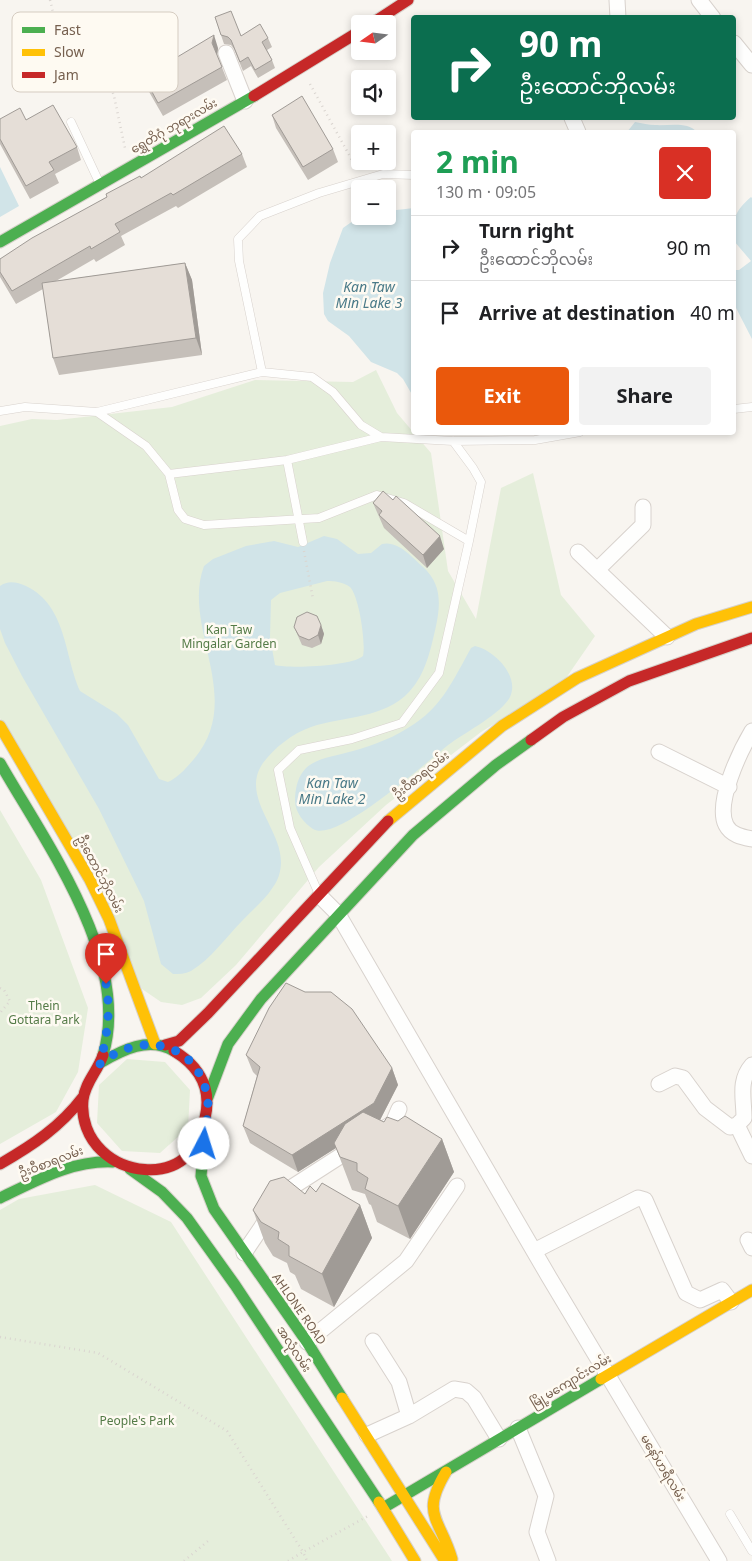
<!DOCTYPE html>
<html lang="en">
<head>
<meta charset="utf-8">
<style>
	:root { --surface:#fff; --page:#f2f2f2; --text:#202124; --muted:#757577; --line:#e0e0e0; --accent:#ea580c }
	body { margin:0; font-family:"Noto Sans","Noto Sans Myanmar",sans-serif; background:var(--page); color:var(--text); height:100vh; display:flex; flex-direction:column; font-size:19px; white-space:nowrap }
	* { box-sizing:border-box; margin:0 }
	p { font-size:16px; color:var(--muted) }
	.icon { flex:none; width:28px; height:28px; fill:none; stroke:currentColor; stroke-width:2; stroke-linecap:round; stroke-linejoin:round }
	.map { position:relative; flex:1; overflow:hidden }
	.side { position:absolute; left:411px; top:130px; width:325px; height:305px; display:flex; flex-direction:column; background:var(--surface); border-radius:5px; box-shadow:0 2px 8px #0003 }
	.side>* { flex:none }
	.guide { position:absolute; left:411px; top:15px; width:325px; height:105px; border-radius:5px; box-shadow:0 2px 8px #0003; background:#0b6e4f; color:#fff; overflow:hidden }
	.needle { width:32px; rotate:256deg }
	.fabs { position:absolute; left:351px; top:15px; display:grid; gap:10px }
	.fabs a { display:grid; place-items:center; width:45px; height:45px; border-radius:5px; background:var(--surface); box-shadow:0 2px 8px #0003; font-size:25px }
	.pin { position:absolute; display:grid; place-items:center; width:42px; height:42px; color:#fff; margin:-51px -21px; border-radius:50% 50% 50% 0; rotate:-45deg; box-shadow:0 0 5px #0007 }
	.pin .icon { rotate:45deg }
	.me { position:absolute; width:55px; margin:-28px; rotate:5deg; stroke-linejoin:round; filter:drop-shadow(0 0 4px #0008) }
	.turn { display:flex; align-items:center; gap:18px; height:105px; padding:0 25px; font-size:22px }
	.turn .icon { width:65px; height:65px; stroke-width:2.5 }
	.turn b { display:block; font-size:35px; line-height:42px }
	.round { display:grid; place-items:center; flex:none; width:52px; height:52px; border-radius:5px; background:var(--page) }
	.overview { display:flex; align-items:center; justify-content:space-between; height:85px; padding:0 25px }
	h1 { font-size:30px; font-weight:700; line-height:38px; color:#1e9e55 }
	.button { display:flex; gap:10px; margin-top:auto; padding:10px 25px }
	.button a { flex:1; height:58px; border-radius:5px; background:var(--accent); color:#fff; font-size:20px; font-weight:700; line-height:58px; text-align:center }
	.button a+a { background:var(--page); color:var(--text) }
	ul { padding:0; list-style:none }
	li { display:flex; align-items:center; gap:15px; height:65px; padding:0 25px; border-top:1px solid var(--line) }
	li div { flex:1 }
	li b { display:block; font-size:19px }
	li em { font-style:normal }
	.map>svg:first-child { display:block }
	.green { fill:#e5eedb }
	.water { fill:#d1e4e8; fill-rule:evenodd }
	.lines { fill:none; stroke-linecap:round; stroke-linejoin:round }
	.lane-casing { stroke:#d8d2cd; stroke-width:9 }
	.street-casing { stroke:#d8d2cd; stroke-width:17 }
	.fast-casing { stroke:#d6d1ca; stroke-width:13 }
	.slow-casing { stroke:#d6d1ca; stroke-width:13 }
	.jam-casing { stroke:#d6d1ca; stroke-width:13 }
	.path { stroke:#dad5d0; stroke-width:2.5; stroke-dasharray:1 4; stroke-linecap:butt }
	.lane { stroke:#fefefd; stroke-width:8 }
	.street { stroke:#fefefd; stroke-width:15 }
	.fast { stroke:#4caf50; stroke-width:11 }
	.slow { stroke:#ffc107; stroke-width:11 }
	.jam { stroke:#c62828; stroke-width:11 }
	.wall { fill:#c5bfb9 }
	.shaded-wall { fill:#a09b96 }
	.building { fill:#e5ded7; stroke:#a09b96 }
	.route { stroke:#1a73e8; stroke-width:9; stroke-dasharray:0 16.2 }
	.labels { text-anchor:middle; stroke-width:5; stroke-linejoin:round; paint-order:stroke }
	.street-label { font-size:12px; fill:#76604f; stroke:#fefaf2 }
	.park-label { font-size:12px; fill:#547b47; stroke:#fefaf2 }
	.water-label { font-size:14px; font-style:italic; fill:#4a7a88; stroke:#fefaf2 }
	.key { fill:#fefaf2; stroke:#d5ccc1; stroke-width:1 }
	.key-label { font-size:14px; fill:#76604f }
</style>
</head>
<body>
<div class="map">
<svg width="752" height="1561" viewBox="0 0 752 1561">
	<rect width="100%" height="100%" fill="#f8f5f0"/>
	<path class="green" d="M376,370l21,43 34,40 17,118 28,48 25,-131 32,-15 28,122 34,41 -31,45 -83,51 -95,73 -67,62 -83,98 -35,33 -19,7 -21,-3 -19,-13 -142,-271v-292l32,-7 25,1 115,-13 83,-27 98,2z
		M0,810l41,70 47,128 -10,64 -22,40 -56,32z
		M127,1059l38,3 25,28 -2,38 -28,25 -38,-2 -25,-28 2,-38z
		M95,1185l76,37 221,339h-392v-351l19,-11z"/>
	<path class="water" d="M635,122c7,1 14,3 20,3 14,1 32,-4 42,7h-70z
		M0,167l19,39 -19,11z
		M751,197l1,1v141l-18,-35v-34h5l12,-9 -17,-20c0,-23 -1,-28 17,-44z
		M414,208v190l-11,-19 -6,-6 -26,-11 -22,-26 -21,-15 -4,-7 -1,-21 7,-30 13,-35 17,-12h28v-5z
		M324,536l13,3 21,15 13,-1 11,-9c16,-4 30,13 41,23 18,16 18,36 13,59 -5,22 -10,48 -27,66 -25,27 -66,24 -98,35 -18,6 -37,21 -48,36 -23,33 18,65 18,99 0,9 -3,19 -8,25 -8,13 -21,23 -31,34 -16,16 -31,38 -51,50 -6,3 -12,3 -18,3l-12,-10 -17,-63 -45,-92 -77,-133 -17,-33 -5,-14v-43c8,-6 17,-4 26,0 41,20 38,69 54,105l37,23 11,11 31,54 9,3c11,-5 18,-14 26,-23 52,-62 -13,-131 10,-193l9,-7 33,-13 28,-5 24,6zM327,581c8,0 16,1 23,6 9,9 16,56 13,69 -11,10 -73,13 -88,9l-5,-28 1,-37 9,-7z
		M475,646c19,4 45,30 35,51 -8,16 -44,35 -59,46 -22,16 -114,101 -138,86 -9,-6 -18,-17 -18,-28 1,-46 31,-41 65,-52 23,-7 43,-16 61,-30 23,-17 36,-46 50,-71z"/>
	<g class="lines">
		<g class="lane-casing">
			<path id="lane" d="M71,122l28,60
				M262,372l-23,-111 -1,-22 22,-23 59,-23 64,-19 31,1
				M734,409l18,-2
				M0,411l25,-4 72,5 49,34 23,28 9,36 7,9 19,6 115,-7 58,-23 27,8 65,38 -30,132 -37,50 -50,16 -53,11 -21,20 12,58 28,64
				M97,412l165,-40 50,5 21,15 28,33 20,12 72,4 82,-1 45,-8
				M453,441l20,27 8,14 -12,59
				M287,460l16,82
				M169,474l118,-14 94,-23
				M730,1514l22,37"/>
		</g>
		<g class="street-casing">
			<path id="street" d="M617,0l1,18
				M699,0l14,18
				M734,43l18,22
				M226,53l19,48
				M572,118l6,14
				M578,552l89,85
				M597,570l46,-45v-18
				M752,731c-12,20 -37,72 -26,94 5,10 16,12 26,14
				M659,752l70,35
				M320,896l18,18 211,363 170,284
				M659,1084l16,-8 8,2 22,30 25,19 7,-2 7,-7c0,-20 -6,-37 8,-53
				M737,1125l15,31
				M380,1131l13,-8 6,-14
				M748,1240l4,8
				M534,1251l104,-53 7,2 41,93 14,7 22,-10 9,12
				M244,1253l42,-62 70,-45
				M373,1341l26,41 10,34
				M307,1342l99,-81 51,-75
				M518,1428l28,68 -9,36 11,29
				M367,1435l42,-19 45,-27 12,2 8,7 25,41"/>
		</g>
		<g class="fast-casing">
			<path id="fast" d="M0,242l254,-146
				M0,763c45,79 132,197 103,292
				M100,1063c22,-13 49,-27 74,-12
				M208,1097l20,-53 33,-45 152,-164 83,-70 35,-25
				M205,1132l-4,44 13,33 93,133 35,56
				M130,1169l32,23 25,26 48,67 144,217
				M0,1198c36,-17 72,-38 113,-36
				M383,1508l218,-129"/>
		</g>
		<g class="slow-casing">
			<path id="slow" d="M0,726l90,154 19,39 46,125
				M388,821l114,-95 75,-48 119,-54 56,-17
				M601,1379l151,-89
				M342,1398l103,163
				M446,1472c-26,43 -6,46 6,87
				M379,1502l36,59"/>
		</g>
		<g class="jam-casing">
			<path id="jam" d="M371,24l37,-24
				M254,96l106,-65
				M531,740l32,-23 66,-36 123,-43
				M165,1045l14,-4 29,-28 180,-192
				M103,1055c-5,16 -18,27 -20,45 -2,19 5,38 19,51 22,21 63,27 86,4 6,-5 8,-14 11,-20 16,-35 8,-64 -25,-84
				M0,1164c33,-19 60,-37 83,-67"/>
		</g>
		<path class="path" d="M50,0l6,24 8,12 45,46 5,14 11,52
			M310,84l48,87
			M304,551l9,48
			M0,988l4,2 6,11 -10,12
			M0,1337l98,16 129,78 76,121 65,-36
			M184,1561l24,-20
			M288,1561l15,-9 4,9"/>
		<use href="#lane" class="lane"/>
		<use href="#street" class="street"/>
		<use href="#fast" class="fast"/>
		<use href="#slow" class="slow"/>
		<use href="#jam" class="jam"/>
	</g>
	<path class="wall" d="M215,17l26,19 27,2 4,9 -5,3 5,10 3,8 -17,10 -7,-12 -8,5 -9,-22 -3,-4 -7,-1z
		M218,48l-1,7 10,25 -64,36 -15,-26 -4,-13z
		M272,115l61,34 5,13 -30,18 -32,-52z
		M0,119l26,1 51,27 4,13 -26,14 4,9 -29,16 -30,-55z
		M242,154l5,13 -69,41 -2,-2 -55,30 4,9 -29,17 -2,-3 -38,22 129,-18 7,17 10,75 -143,20 -6,-17 -10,-69 -27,15 -16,-27v-18l107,-62 -1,-3z
		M373,503l71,46 -17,19 -43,-40z
		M321,625l3,9 -3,10 -9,4 -10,-3 -8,-18z
		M246,1055l146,13 6,17 -18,35 4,2 58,17 12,33 -44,67 -33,-17 -6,-17 -2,-1 -4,-10 -13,-4 -16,-42 -38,24 -48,-29 -7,-17 14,-50 -4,-4z
		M316,1192l44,13 12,33 -38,69 -33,-18 -6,-14 -5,-3 -3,-9 -14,-7 -8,-13 -12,-33z"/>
	<path class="shaded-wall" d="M214,35l4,13 -1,8 -5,-13z
		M185,263l7,17 10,75 -6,-17z
		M440,536l4,13 -17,19 -4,-13z
		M321,625l3,9 -3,10 -3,-9z
		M392,1068l6,17 -18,35 -82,52 -6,-17z
		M442,1139l12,33 -44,67 -12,-33z
		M360,1205l12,33 -38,69 -12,-33z"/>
	<path class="building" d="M231,11l10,25 19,-12 8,14 -6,4 10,18 -17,10 -7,-13 -8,5 -9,-22 -3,-3 -7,-2 -6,-18z
		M214,35l-2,8 10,24 -64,36 -14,-26z
		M302,96l31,53 -30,18 -31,-52z
		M53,105l24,42 -28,15 5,8 -28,16 -26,-47v-20l20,-11 6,12z
		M224,126l18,28 -69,41 -2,-2 -56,31 5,8 -29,17 -1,-3 -78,45 -12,-19v-13l32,-21 75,-41 -1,-3 34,-18 1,2z
		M185,263l11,75 -143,20 -11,-75z
		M383,491l10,9 3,-4 44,40 -17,19 -44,-40 3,-4 -9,-8z
		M307,612l10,4 4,9 -3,10 -9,5 -10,-4 -5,-9 3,-10z
		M286,983l19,9h26l21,17 40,59 -18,35 -82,52 -49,-29 17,-59 -14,-12 23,-47z
		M363,1112l21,10 3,-5 11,4 7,-5 37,23 -44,67 -33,-17 3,-11 -11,-7v-8l-17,-6 -6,-14 11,-19z
		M284,1177l21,17 5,-8 6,6 6,-9 38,22 -38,69 -33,-18v-10l-11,-7 1,-7 -18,-10 -8,-12 17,-29z"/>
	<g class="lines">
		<path class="route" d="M106,984c5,28 1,52 -6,80 39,-33 96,-24 107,31 3,14 -2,34 -3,49"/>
	</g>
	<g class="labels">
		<g class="street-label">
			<text transform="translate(174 126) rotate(-30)" y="4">ရွှေတိဂုံ ဘုရားလမ်း</text>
			<text transform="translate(421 775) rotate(-39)" y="4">ဦးဝီစာရလမ်း</text>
			<text transform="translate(100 874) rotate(62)" y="4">ဦးထောင်ဘိုလမ်း</text>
			<text transform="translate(51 1162) rotate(-21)" y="4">ဦးဝီစာရလမ်း</text>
			<text transform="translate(299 1309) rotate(55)" y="4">AHLONE ROAD</text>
			<text transform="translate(294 1349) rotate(57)" y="4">အလုံလမ်း</text>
			<text transform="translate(571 1381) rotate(-31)" y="4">မြို့မကျောင်းလမ်း</text>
			<text transform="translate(663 1468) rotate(59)" y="4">မနော်ဟရီလမ်း</text>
		</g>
		<g class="park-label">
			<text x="229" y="634">Kan Taw<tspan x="229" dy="14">Mingalar Garden</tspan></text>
			<text x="44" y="1010">Thein<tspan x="44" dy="14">Gottara Park</tspan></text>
			<text x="137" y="1425">People's Park</text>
		</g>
		<g class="water-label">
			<text x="369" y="292">Kan Taw<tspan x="369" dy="16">Min Lake 3</tspan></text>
			<text x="332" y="788">Kan Taw<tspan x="332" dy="16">Min Lake 2</tspan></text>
		</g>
	</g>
	<rect x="12" y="12" width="166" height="80" rx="8" class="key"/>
	<rect x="22" y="27" width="23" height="6" fill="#4caf50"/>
	<rect x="22" y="49" width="23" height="7" fill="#ffc107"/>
	<rect x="22" y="72" width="23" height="6" fill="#c62828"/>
	<g class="key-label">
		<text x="54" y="35">Fast</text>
		<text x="54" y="57">Slow</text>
		<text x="54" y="80">Jam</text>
	</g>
</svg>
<div class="fabs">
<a><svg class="needle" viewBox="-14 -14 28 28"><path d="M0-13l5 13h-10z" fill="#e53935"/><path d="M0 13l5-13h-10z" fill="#757577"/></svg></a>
<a><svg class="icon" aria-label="sound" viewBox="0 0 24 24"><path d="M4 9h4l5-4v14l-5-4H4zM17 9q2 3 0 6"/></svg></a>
<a>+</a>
<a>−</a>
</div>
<div class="pin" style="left:106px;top:984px;background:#d93025"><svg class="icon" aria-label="arrive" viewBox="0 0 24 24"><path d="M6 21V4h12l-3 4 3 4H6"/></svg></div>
<svg class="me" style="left:204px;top:1144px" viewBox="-20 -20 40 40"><circle r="19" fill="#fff"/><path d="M0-13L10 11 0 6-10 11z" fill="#1a73e8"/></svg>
<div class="guide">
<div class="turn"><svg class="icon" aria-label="right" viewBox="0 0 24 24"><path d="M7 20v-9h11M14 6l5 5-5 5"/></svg><div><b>90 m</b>ဦးထောင်ဘိုလမ်း</div></div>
</div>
<section class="side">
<div class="overview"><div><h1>2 min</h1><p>130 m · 09:05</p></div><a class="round" style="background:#d93025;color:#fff"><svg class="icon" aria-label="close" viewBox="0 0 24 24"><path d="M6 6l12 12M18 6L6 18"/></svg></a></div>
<ul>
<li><svg class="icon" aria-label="right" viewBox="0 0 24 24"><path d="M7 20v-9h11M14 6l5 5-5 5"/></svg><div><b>Turn right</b><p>ဦးထောင်ဘိုလမ်း</p></div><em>90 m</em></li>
<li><svg class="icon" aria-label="arrive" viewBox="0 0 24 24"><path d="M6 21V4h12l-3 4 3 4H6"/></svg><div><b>Arrive at destination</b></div><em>40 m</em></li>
</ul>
<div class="button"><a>Exit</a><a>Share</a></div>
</section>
</div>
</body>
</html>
